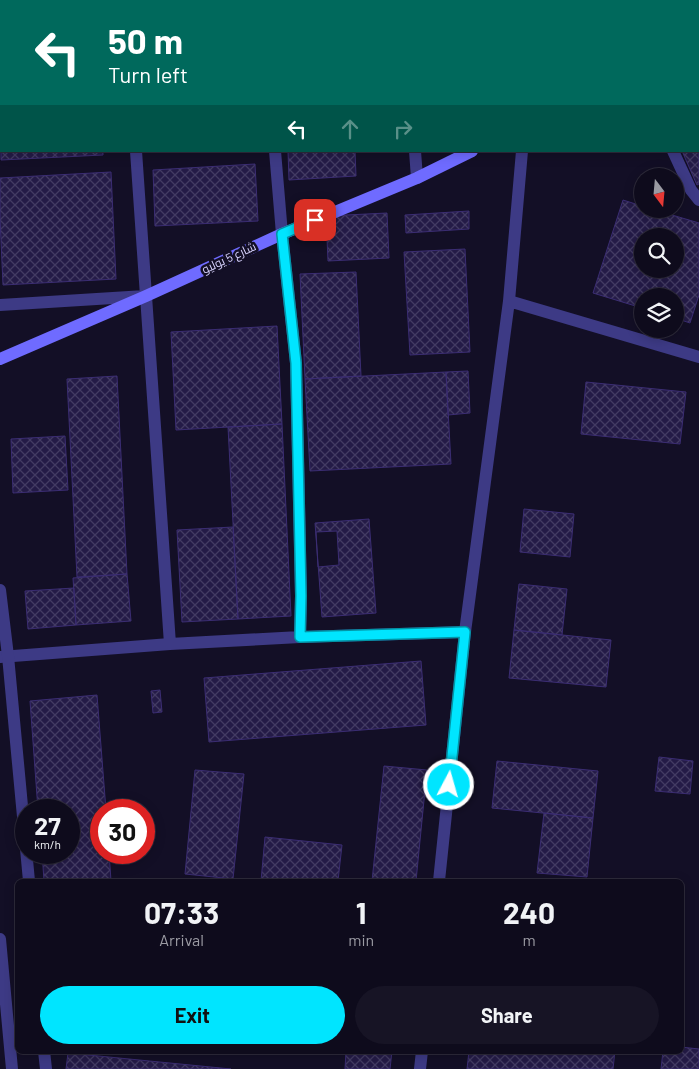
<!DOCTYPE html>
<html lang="en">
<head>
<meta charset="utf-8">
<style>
	:root { --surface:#0e0b1c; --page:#171425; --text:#f1f3f6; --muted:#9b9ba3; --line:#2e2b3b; --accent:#00e5ff }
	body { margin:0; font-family:Barlow,Cairo,sans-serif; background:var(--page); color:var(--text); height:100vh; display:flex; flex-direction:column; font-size:19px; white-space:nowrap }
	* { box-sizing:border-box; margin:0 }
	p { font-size:16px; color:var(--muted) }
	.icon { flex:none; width:28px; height:28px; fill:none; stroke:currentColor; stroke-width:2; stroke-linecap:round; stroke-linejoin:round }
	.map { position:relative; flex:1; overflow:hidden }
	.panel { position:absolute; left:15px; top:879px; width:669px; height:175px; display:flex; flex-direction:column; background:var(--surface); border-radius:8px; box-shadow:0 2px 12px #0003,0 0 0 1px var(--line) }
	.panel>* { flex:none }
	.guide { position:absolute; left:0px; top:0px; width:700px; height:152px; box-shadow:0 2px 12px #0003,0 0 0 1px var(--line); background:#00695c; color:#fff; overflow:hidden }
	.needle { width:32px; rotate:164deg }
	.buttons { position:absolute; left:634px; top:168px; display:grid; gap:10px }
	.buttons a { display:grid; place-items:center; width:50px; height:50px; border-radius:50%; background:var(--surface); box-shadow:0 2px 12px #0003,0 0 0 1px var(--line); font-size:25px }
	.speed { position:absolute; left:15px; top:799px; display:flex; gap:10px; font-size:25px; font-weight:700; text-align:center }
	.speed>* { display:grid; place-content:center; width:65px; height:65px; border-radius:50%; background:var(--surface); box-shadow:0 2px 12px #0003,0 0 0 1px var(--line); line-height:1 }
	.speed small { font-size:12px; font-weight:400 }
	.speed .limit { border:8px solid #d22; background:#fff; color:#111 }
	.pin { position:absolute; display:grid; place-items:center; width:42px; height:42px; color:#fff; margin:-21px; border-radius:10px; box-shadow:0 2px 8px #0006 }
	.me { position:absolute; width:55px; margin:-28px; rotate:6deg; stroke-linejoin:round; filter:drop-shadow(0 0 4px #0008) }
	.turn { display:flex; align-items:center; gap:18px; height:105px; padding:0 25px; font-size:22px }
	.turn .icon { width:65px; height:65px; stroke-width:2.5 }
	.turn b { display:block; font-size:35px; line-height:42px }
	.lanes { display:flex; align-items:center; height:48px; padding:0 25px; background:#0003; justify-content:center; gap:25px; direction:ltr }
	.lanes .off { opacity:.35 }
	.eta { display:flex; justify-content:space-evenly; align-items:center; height:85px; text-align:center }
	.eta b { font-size:30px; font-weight:700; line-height:35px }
	.action { display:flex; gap:10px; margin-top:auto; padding:10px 25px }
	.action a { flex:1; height:58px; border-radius:30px; background:var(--accent); color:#111; font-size:20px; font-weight:700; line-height:58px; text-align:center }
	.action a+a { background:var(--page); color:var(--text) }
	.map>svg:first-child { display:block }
	.building { fill:url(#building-cross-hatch); stroke:#3b2d73; fill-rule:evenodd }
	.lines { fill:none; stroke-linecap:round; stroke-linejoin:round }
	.minor { stroke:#3d3a85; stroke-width:12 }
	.tertiary { stroke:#3d3a85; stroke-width:12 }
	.secondary { stroke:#6f6bff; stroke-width:12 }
	.route-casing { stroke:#0095a6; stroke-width:12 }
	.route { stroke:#00e5ff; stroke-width:9 }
	.labels { text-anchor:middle; stroke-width:5; stroke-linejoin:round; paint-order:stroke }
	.street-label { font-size:12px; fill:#d9d4ff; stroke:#130f26 }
</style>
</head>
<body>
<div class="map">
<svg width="699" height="1069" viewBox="0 0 699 1069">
	<defs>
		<pattern id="building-cross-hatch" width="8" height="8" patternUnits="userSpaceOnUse" patternTransform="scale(1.25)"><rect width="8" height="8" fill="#241b47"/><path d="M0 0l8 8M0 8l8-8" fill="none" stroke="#433b63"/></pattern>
	</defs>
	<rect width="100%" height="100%" fill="#130f26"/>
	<path class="building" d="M0,0l95,1h-94v150h102v4l-102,5z
		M140,0h104v1h-104z
		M416,0h58l1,1h-59z
		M464,0h58v1h-58z
		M582,0h103l-103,1z
		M699,67v117l-2,1 -15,-34h17z
		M288,151h67l1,25 -67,4z
		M255,164l3,57 -103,5 -2,-56z
		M111,172l5,107 -113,6 -3,-67v-40z
		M623,200l19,6v3h10l47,14v72l-9,28 -15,-5v-22h-33v12l-49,-15zM642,236h33v33h-33z
		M469,211v18l-63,4 -1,-18z
		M387,213l2,45 -61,3 -2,-45z
		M465,249l5,103 -60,3 -6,-103z
		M356,272l5,104 -56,3 -5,-105z
		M277,326l5,98 -106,6 -5,-98z
		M468,371l2,42 -22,2 -2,-43z
		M446,372l5,92 -141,7 -5,-92z
		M117,376l10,198 -50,3 -10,-198z
		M586,382l100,10 -6,52 -99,-10z
		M282,424l9,192 -53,3 -10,-192z
		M65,436l3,54 -55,3 -2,-54z
		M524,509l50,5 -4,43 -50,-5z
		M369,519l7,94 -54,4 -7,-94z
		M233,527l5,92 -56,3 -5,-92z
		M337,531l2,34 -21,2 -2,-35z
		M127,574l4,47 -55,4 -3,-47z
		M519,584l48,5 -5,46 -48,-5z
		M74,588l2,37 -48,4 -3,-38z
		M514,630l97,10 -5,47 -97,-9z
		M421,661l5,64 -217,17 -5,-64z
		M160,690l2,22 -9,1 -2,-22z
		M97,695l9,115h-5v42h8l2,29h-67l-2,-29h27v-42h-31l-8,-109z
		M659,757l34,4 -3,33 -35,-3z
		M497,761l101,10 -5,47 -101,-10z
		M384,766l43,4 -11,111h-44z
		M195,770l49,4 -11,105 -48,-5z
		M544,813l49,5 -6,59 -50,-4z
		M265,837l77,8 -4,36h-77z
		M681,1047l18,2v20h-38l2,-18h18z
		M346,1051h46l-2,18h-45z
		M469,1051h146l-2,18h-146z
		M68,1053l163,16h-165z"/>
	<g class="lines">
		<path class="minor" d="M126,0v1
			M267,0v1
			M405,0v1
			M537,1v-1
			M136,151l34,493
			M275,151l7,83 14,129 5,233 -1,41
			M415,151l2,27
			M673,151l18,39 8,10
			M509,301l190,56
			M0,305l145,-9
			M0,657l170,-13 130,-7 165,-5
			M439,881l26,-249 44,-331 13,-150
			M420,1069l2,-18"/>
		<path class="tertiary" d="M0,590l8,66 21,225
			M0,939l12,130
			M44,1051l2,18"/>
		<path class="secondary" d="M0,359l146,-63 136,-62 135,-56 55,-27"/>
	</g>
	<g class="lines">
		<g class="route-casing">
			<path id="route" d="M315,220l-33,14 14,129 5,233 -1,41 165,-5 -16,153"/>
		</g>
		<use href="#route" class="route"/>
	</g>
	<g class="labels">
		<g class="street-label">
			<text transform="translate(229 258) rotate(-25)" y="4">شارع 5 يوليو</text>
		</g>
	</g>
</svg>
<div class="buttons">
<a><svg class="needle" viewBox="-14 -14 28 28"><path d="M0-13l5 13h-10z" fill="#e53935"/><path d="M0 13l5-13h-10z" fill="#9b9ba3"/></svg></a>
<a><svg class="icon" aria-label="search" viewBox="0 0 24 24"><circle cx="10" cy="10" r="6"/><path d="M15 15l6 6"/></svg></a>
<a><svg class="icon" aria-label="layers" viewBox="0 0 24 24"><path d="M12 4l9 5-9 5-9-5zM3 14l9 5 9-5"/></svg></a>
</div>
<div class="speed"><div>27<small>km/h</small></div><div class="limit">30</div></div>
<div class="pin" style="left:315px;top:220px;background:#d93025"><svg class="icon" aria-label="arrive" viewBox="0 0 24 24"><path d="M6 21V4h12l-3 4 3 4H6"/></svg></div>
<svg class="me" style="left:449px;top:785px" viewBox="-20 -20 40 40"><circle r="17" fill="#00e5ff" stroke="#fff" stroke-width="3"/><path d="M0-11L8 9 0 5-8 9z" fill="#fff"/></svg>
<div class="guide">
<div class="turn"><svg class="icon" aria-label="left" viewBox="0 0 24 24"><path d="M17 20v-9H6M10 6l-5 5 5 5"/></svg><div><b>50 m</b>Turn left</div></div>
<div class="lanes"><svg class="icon" aria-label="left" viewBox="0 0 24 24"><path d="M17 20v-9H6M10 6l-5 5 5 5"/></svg><svg class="icon off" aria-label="ahead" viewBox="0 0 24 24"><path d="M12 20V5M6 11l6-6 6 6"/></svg><svg class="icon off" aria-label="right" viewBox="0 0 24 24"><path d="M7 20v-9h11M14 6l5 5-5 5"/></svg></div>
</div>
<section class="panel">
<div class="eta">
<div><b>07:33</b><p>Arrival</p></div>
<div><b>1</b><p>min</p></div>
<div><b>240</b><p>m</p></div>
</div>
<div class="action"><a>Exit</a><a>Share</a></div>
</section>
</div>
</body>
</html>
